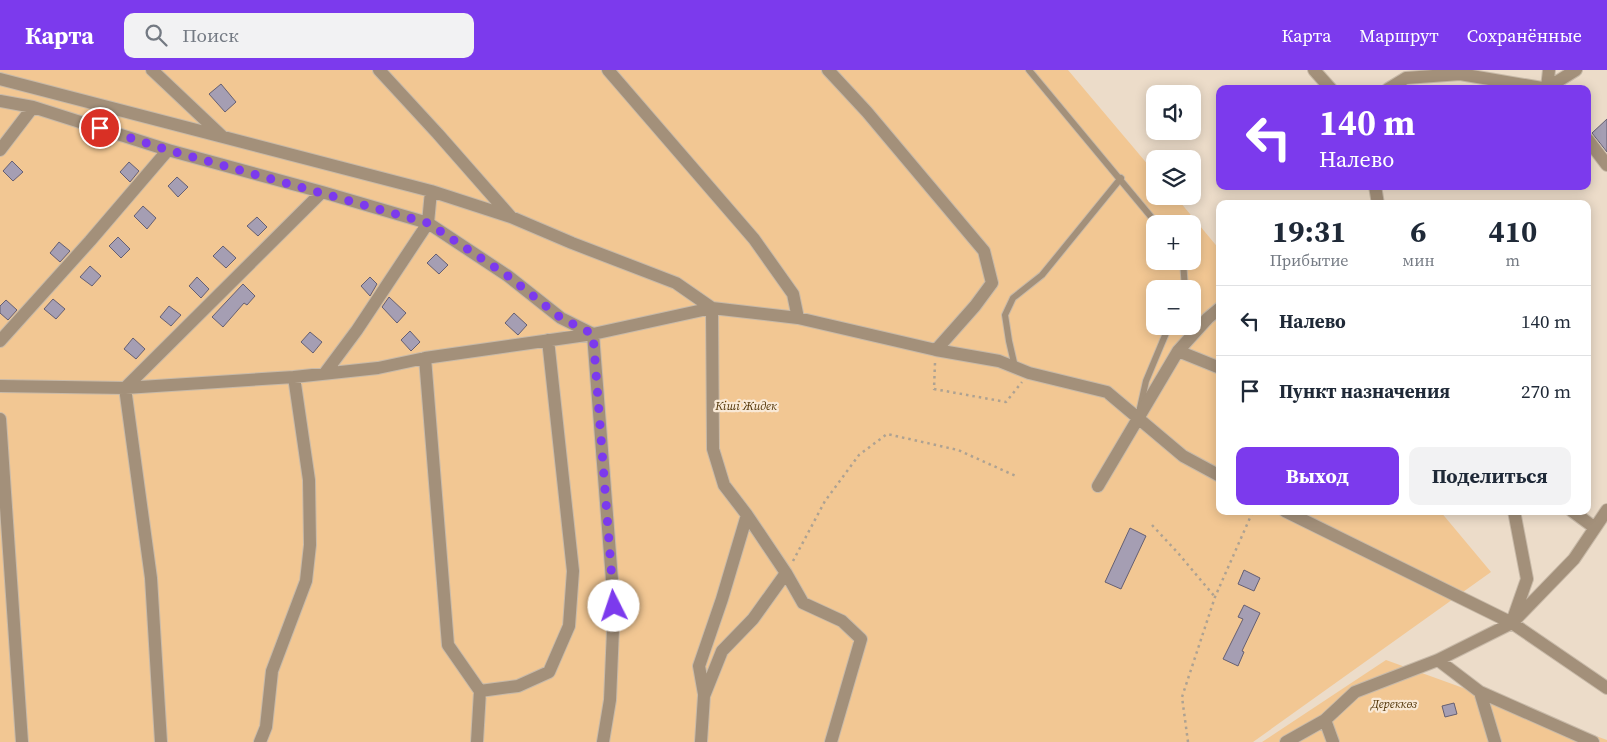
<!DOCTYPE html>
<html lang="ru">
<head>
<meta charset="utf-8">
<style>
	:root { --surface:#fff; --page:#f2f2f3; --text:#1f2937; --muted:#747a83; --line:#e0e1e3; --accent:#7c3aed }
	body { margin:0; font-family:"Source Serif 4",serif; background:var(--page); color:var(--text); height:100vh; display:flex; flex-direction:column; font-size:19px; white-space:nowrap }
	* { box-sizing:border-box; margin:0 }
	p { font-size:16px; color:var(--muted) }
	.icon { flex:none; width:28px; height:28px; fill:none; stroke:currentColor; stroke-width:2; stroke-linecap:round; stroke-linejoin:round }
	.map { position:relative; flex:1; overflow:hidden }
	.sheet { position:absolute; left:1216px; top:130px; width:375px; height:315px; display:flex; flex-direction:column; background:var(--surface); border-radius:10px; box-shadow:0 2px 12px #0003 }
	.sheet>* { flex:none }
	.guide { position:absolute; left:1216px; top:15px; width:375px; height:105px; border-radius:10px; box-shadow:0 2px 12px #0003; background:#7c3aed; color:#fff; overflow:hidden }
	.tools { position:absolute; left:1146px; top:15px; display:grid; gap:10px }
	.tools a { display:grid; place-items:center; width:55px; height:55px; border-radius:10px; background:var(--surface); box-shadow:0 2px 12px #0003; font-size:25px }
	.pin { position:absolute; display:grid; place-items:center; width:42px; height:42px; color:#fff; margin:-21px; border:2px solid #fff; border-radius:50%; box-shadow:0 1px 5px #0007 }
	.me { position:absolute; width:55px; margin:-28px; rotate:356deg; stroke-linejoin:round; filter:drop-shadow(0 0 4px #0008) }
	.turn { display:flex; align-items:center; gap:18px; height:105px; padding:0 20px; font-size:22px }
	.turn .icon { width:65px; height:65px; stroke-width:2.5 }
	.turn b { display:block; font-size:35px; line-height:42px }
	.eta { display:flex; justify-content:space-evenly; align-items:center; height:85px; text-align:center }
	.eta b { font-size:30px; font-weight:700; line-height:35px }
	.primary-button { display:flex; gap:10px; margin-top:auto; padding:10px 20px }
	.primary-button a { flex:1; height:58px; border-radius:10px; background:var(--accent); color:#fff; font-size:20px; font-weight:700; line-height:58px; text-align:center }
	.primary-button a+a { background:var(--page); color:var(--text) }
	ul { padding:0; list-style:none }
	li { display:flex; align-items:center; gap:15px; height:70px; padding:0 20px; border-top:1px solid var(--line) }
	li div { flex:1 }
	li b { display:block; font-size:19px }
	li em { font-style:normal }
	header { display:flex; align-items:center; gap:30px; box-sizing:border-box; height:70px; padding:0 25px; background:var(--accent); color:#fff }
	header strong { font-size:24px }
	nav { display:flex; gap:28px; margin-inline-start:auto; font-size:18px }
	.search { width:350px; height:45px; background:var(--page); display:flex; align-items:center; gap:12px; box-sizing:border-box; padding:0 18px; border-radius:10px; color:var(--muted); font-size:19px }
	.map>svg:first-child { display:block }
	.green { fill:#f2c793; fill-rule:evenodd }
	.building { fill:#a59eb3; stroke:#655f72 }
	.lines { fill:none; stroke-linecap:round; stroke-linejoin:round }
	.lane-casing { stroke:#c8baa9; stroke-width:8 }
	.street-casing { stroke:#c8baa9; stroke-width:14 }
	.path { stroke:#aea292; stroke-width:2.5; stroke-dasharray:2.5 4; stroke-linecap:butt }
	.lane { stroke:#a3907a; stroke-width:6 }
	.street { stroke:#a3907a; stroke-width:12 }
	.route { stroke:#7c3aed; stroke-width:9; stroke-dasharray:0 16.2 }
	.labels { text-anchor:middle; stroke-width:4.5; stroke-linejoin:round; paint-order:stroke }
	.park-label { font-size:12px; font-style:italic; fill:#513407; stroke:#f9e9d6 }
</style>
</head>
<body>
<header>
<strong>Карта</strong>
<div class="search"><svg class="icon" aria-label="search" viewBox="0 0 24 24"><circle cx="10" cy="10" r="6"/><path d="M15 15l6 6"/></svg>Поиск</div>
<nav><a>Карта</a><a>Маршрут</a><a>Сохранённые</a></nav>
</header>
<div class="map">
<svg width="1607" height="672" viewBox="0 0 1607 672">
	<rect width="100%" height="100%" fill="#ecdcc9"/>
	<path class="green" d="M0,0h1068l87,103v23h20l45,54v261h220l51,61 -238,170h-1253zM1155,154h37v37h-37zM1155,219h37v37h-37z
		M1386,590l221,80v2h-345z"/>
	<path class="building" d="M221,14l15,18 -11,10 -16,-18z
		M1607,49v33l-15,-19z
		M12,91l11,11 -10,9 -10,-10z
		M129,92l10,9 -9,11 -10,-10z
		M177,107l11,10 -10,10 -10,-11z
		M143,136l13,12 -9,11 -13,-13z
		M257,147l10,10 -9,9 -11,-10z
		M118,167l12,12 -9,9 -12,-12z
		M59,172l11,9 -10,11 -10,-9z
		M223,176l13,12 -10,10 -13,-12z
		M436,184l12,11 -9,9 -12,-11z
		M90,196l11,10 -9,10 -12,-9z
		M197,207l12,12 -8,9 -12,-12z
		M370,207l7,7 -7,12 -9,-10z
		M243,214l12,12 -8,9 -3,-2 -21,24 -11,-10z
		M389,227l17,16 -9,10 -15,-16z
		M53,229l12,10 -9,10 -12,-10z
		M6,230l11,10 -9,10 -8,-7v-7z
		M169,236l12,9 -10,11 -11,-9z
		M514,243l13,12 -9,10 -13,-12z
		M410,261l10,11 -9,9 -10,-11z
		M310,262l12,10 -9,11 -12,-11z
		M133,268l12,11 -9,10 -12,-10z
		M1130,458l16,8 -25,53 -16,-7z
		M1244,500l16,8 -6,13 -16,-7z
		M1244,535l16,8 -18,38 2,1 -6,14 -15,-7 20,-40 -5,-2z
		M1454,633l3,11 -12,3 -3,-11z"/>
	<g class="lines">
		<g class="lane-casing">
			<path id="lane" d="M1029,0l128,154
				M1183,191l2,28
				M1015,297l-6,-26 -4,-26 8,-17 29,-23 79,-97
				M1140,338l6,-27 23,-55"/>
		</g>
		<g class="street-casing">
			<path id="street" d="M152,0l71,67
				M379,0l59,64 73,83
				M608,0l146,169 39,55 5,24
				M828,0l39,42 117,139 8,32 -17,23 -39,44
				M1314,0l17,19
				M1549,0l-2,18 29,-18
				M0,9l431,112 80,26 61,26 104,40 36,25
				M1388,19l18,-11 54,-4 88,15
				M0,31l33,6 135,43 154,42 106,31 80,53 53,42 32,16 119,-26 86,10 138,32 63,11 30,12 78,19 76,64 37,20
				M1588,70l19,25
				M0,80l33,-43
				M1375,116l3,18
				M712,238l1,141 11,36 23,30 39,58 17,30 39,18 19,18 -30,103
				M0,271l90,-100 78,-91
				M1178,281l42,17
				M425,288l23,287 32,46 38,-5 31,-14 20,-46 4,-55 -25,-231
				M325,303l32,-43 71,-107 3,-32
				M0,316l125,2 169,-11 84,-9 47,-10 168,-24 21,272 -4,94 -7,42
				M0,349l22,323
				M1098,416l80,-135 30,-33 12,-10
				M1285,441l227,112 95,65
				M1572,441l23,17
				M1513,549l14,-40 -13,-68
				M1438,590l42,32 113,50
				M1480,622l15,50
				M704,624l-5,-28 23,-67 25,-84
				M1325,650l8,22
				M161,672l-10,-164 -26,-190 197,-196
				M260,672l6,-15 6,-56 34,-90 4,-36 -1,-65 -15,-103
				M477,672l3,-51
				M701,672l3,-46 18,-45 31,-32 33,-46
				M1286,672l39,-22 30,-28 83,-32 74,-37 62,-64 33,-49"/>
		</g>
		<path class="path" d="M935,293l-1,26 72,13 16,-20
			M1152,455l26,28 37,44
			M793,491l32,-60 34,-46 28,-21 71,16 60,27
			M1188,672l-6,-45 33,-100 38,-86"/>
		<use href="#lane" class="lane"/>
		<use href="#street" class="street"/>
	</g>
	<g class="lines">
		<path class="route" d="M100,58l68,22 260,73 80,53 53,42 32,16 21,272"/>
	</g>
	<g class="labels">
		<g class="park-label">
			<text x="746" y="340">Кіші Жидек</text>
			<text x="1394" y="638">Дереккөз</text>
		</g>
	</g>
</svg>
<div class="tools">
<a><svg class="icon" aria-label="sound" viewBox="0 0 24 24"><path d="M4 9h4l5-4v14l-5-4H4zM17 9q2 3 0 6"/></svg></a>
<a><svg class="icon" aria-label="layers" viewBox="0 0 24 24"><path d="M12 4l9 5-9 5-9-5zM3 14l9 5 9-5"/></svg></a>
<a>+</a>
<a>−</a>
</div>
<div class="pin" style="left:100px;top:58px;background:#d93025"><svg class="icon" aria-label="arrive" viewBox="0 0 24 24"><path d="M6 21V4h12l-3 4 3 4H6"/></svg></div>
<svg class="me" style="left:614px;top:536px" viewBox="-20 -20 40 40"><circle r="19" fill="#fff"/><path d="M0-13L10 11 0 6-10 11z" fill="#7c3aed"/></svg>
<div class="guide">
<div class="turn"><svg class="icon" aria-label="left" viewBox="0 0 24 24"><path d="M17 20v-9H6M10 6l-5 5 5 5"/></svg><div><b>140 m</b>Налево</div></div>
</div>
<section class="sheet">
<div class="eta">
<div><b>19:31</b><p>Прибытие</p></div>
<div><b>6</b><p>мин</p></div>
<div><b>410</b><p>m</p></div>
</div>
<ul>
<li><svg class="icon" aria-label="left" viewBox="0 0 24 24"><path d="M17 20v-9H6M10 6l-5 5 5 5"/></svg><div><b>Налево</b></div><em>140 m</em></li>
<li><svg class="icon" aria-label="arrive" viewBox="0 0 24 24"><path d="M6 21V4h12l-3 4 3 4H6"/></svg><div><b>Пункт назначения</b></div><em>270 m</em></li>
</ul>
<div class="primary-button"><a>Выход</a><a>Поделиться</a></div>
</section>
</div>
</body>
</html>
